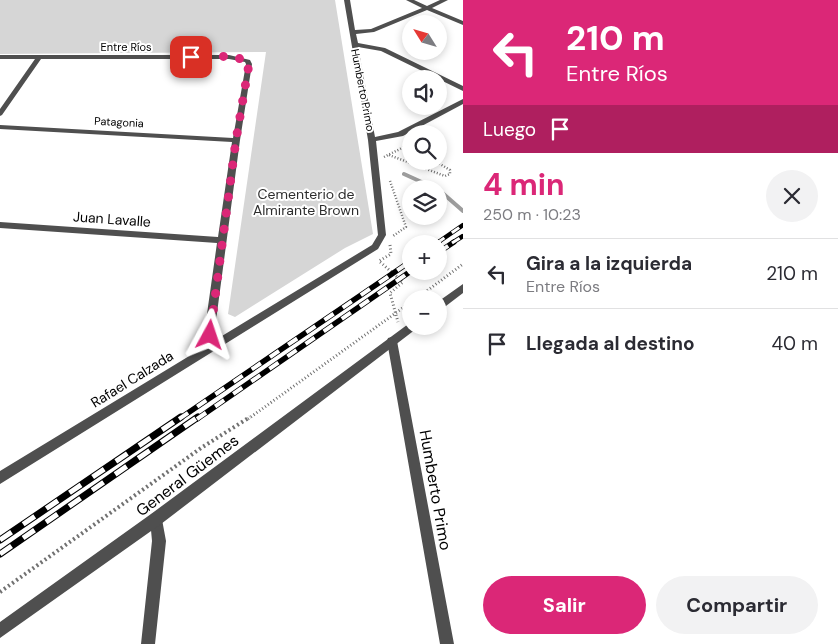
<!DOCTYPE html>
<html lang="es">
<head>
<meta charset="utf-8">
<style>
	:root { --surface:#fff; --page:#f2f2f3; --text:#2b2b33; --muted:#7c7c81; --line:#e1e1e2; --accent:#db2777 }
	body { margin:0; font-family:"DM Sans",sans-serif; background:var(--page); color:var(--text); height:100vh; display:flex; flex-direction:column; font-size:19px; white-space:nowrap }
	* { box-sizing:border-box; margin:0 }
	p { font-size:16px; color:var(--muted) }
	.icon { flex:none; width:28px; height:28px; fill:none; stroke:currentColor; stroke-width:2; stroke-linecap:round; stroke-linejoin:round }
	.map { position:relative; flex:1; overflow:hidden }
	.details { display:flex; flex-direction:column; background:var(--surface); width:375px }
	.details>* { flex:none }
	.hud { background:#db2777; color:#fff; overflow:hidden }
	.needle { width:32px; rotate:307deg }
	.controls { position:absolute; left:402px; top:15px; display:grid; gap:10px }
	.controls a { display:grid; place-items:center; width:45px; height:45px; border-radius:50%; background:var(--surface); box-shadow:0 2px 8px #0003; font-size:25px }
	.pin { position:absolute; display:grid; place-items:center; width:42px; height:42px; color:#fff; margin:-21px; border-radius:10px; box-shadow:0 2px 8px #0006 }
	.me { position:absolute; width:55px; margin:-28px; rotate:5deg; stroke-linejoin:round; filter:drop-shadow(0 0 4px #0008) }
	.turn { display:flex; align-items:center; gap:18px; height:105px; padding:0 20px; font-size:22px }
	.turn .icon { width:65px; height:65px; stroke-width:2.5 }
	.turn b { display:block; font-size:35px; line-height:42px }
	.then { display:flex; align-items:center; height:48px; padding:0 20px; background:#0003; gap:10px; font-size:19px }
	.round { display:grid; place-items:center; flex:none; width:52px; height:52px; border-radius:26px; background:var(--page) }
	.headline { display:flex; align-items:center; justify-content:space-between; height:85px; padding:0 20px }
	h1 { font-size:30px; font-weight:700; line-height:38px; color:var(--accent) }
	.button { display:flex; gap:10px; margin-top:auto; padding:10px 20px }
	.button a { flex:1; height:58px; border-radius:30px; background:var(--accent); color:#fff; font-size:20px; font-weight:700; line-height:58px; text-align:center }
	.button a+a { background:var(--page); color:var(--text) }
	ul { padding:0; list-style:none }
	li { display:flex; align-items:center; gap:15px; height:70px; padding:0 20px; border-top:1px solid var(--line) }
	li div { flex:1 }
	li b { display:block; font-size:19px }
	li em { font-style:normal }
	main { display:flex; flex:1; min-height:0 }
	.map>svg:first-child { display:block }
	.green { fill:#d6d6d6 }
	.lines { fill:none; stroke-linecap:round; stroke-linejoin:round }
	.stream { stroke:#9d9d9d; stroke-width:4 }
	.path-far2 { stroke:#717171; stroke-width:2.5; stroke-dasharray:1 2; stroke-linecap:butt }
	.path-far1 { stroke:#717171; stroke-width:3; stroke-dasharray:1 2.5; stroke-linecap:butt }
	.path { stroke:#717171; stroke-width:4; stroke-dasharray:2 3; stroke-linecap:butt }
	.minor { fill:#4f4f4f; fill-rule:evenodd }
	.tertiary { fill:#4f4f4f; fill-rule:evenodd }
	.rail-far2-casing { stroke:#000; stroke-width:4.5 }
	.rail-far1-casing { stroke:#000; stroke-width:5.5 }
	.rail-casing { stroke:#000; stroke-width:7 }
	.rail-far2 { stroke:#fff; stroke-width:3; stroke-dasharray:9; stroke-linecap:butt }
	.rail-far1 { stroke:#fff; stroke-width:4; stroke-dasharray:11; stroke-linecap:butt }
	.rail { stroke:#fff; stroke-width:5; stroke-dasharray:14; stroke-linecap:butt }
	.route { stroke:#db2777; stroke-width:9; stroke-dasharray:0 16.2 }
	.labels { text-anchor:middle; stroke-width:4; stroke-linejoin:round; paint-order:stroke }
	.far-street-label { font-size:11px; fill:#000; stroke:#fff }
	.park-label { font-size:14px; fill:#2d2d2d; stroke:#fff }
	.street-label { font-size:14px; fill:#000; stroke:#fff }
	.near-street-label { font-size:16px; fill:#000; stroke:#fff }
</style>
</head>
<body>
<main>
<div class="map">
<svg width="463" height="644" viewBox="0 0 463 644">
	<rect width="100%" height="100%" fill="#fff"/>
	<path class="green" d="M0,0h335l38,234 -28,14 -110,69 -7,-3 38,-262 -266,2z"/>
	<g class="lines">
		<path class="stream" d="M404,174l33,15
			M439,190l24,21"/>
		<path class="path-far2" d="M389,155l56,21 5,-2v-4l-15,-9
			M384,157l26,-13
			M390,181l16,46 -13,9"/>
		<path class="path-far1" d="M390,245l1,9 -12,7 24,21 -13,11 8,29
			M416,299l47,-35
			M248,419l163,-117"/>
		<path class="path" d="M0,592l201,-144 49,-31"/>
		<path class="minor" d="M344,0h6l5,30 16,-1 51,-21 -16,-8h8l13,6 13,-6h8l-16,8 31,13v4l-36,-15 -53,22 -18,2 2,9 27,5 78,38v5l-82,-40 -23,-4 17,90 23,-5 65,-33v5l-60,32 -27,5 10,94 -8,14 -378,235v-13l209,-127 -4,-9v-7l12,-85 -217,-15v-6l218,15 14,-95 -232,-13v-4l233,13 13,-74 -1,-2 -16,-3h-188l-39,56 -2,1v-7l35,-50h-35v-4h229l21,5 2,4 -12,76 -25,188 2,11 155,-94 6,-10 -10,-95z
			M392,337l4,1 1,3 57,303h-14l-53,-303 1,-3z
			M156,513l5,1 5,27 -11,103h-14l11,-103 -2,-22 1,-5z"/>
		<path class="tertiary" d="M463,284v9l-21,16 -3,1v-9z
			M411,322v4h6l-1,3 -255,195 -161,114v-16l151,-108z"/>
		<g class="rail-far2-casing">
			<path id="rail-far2" d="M437,243l26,-18
				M452,243l11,-7"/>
		</g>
		<g class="rail-far1-casing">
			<path id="rail-far1" d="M436,244l3,-2
				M439,252l15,-10
				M179,419l232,-158
				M197,419l214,-148"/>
		</g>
		<g class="rail-casing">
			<path id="rail" d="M0,540l181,-123
				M0,554l198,-137"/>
		</g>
		<use href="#rail-far2" class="rail-far2"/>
		<use href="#rail-far1" class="rail-far1"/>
		<use href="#rail" class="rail"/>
	</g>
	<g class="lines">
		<path class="route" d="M191,57c13,0 50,-4 58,7l-13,76 -26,195"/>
	</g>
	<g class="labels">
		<g class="far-street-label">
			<text x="126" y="51">Entre Ríos</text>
			<text transform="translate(363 90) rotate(79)" y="4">Humberto Primo</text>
			<text transform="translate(119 122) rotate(3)" y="4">Patagonia</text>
		</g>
		<g class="park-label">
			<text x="306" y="199">Cementerio de<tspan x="306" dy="16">Almirante Brown</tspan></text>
		</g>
		<g class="street-label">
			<text transform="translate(112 219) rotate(4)" y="5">Juan Lavalle</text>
			<text transform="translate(132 379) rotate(-32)" y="5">Rafael Calzada</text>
		</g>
		<g class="near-street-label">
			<text transform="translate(187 475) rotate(-37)" y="6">General Güemes</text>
			<text transform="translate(436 490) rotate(80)" y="6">Humberto Primo</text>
		</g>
	</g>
</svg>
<div class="controls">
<a><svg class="needle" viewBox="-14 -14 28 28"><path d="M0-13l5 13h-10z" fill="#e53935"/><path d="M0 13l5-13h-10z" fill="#7c7c81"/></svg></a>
<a><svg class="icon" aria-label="sound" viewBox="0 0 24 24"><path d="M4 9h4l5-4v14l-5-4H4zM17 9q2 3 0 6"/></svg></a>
<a><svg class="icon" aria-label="search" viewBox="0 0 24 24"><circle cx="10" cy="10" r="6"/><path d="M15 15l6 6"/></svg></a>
<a><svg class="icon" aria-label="layers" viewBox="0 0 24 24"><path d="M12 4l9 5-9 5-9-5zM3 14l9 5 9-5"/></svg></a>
<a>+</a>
<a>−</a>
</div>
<div class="pin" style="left:191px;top:57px;background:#d93025"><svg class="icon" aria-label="arrive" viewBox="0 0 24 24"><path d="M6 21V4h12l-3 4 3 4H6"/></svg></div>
<svg class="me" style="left:210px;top:335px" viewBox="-20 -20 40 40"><path d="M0-17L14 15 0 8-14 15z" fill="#db2777" stroke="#fff" stroke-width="4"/></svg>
</div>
<section class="details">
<div class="hud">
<div class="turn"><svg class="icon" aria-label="left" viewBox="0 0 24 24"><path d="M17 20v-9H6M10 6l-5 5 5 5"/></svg><div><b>210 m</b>Entre Ríos</div></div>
<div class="then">Luego<svg class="icon" aria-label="arrive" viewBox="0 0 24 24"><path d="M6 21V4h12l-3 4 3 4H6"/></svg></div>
</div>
<div class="headline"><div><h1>4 min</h1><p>250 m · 10:23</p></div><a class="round"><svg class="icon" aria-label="close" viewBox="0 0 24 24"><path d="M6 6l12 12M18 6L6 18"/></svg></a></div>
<ul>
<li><svg class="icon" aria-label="left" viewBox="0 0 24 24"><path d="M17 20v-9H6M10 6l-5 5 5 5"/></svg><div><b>Gira a la izquierda</b><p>Entre Ríos</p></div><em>210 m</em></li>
<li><svg class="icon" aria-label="arrive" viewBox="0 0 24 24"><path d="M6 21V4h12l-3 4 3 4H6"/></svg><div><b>Llegada al destino</b></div><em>40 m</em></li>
</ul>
<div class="button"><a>Salir</a><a>Compartir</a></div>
</section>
</main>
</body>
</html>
